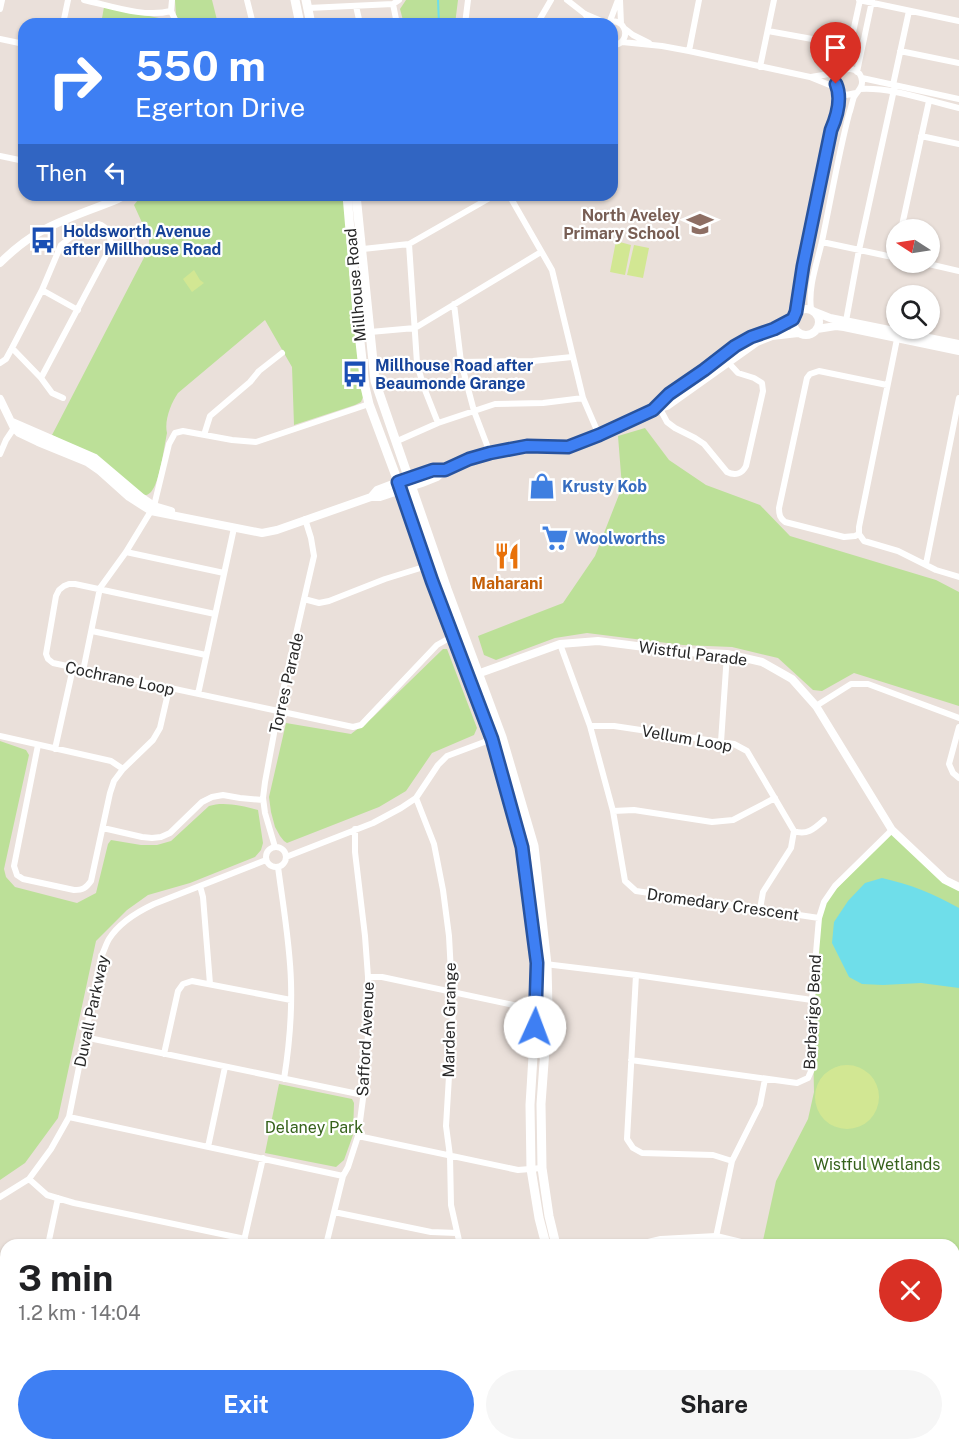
<!DOCTYPE html>
<html lang="en">
<head>
<meta charset="utf-8">
<style>
	:root { --surface:#fff; --page:#f6f6f6; --text:#202124; --muted:#757577; --accent:#3e7ff3 }
	body { margin:0; font-family:"Public Sans",sans-serif; background:var(--page); color:var(--text); height:100vh; display:flex; flex-direction:column; font-size:22px; white-space:nowrap }
	* { box-sizing:border-box; margin:0 }
	p { font-size:20px; color:var(--muted) }
	.icon { flex:none; width:33px; height:33px; fill:none; stroke:currentColor; stroke-width:2; stroke-linecap:round; stroke-linejoin:round }
	.map { position:relative; flex:1; overflow:hidden }
	.details { position:absolute; left:0px; top:1239px; width:960px; height:212px; display:flex; flex-direction:column; background:var(--surface); border-radius:18px 18px 0 0; box-shadow:0 2px 4px #0004 }
	.details>* { flex:none }
	.banner { position:absolute; left:18px; top:18px; width:600px; height:183px; border-radius:18px; box-shadow:0 2px 4px #0004; background:#3e7ff3; color:#fff; overflow:hidden }
	.needle { width:39px; rotate:282deg }
	.controls { position:absolute; left:886px; top:219px; display:grid; gap:12px }
	.controls a { display:grid; place-items:center; width:54px; height:54px; border-radius:50%; background:var(--surface); box-shadow:0 2px 4px #0004; font-size:30px }
	.pin { position:absolute; display:grid; place-items:center; width:51px; height:51px; color:#fff; margin:-62px -26px; border-radius:50% 50% 50% 0; rotate:-45deg; box-shadow:0 0 6px #0007 }
	.pin .icon { rotate:45deg }
	.me { position:absolute; width:66px; margin:-33px; rotate:2deg; stroke-linejoin:round; filter:drop-shadow(0 0 4px #0008) }
	.turn { display:flex; align-items:center; gap:21px; height:126px; padding:0 18px; font-size:27px }
	.turn .icon { width:78px; height:78px; stroke-width:2.5 }
	.turn b { display:block; font-size:42px; line-height:51px }
	.then { display:flex; align-items:center; height:57px; padding:0 18px; background:#0003; gap:12px; font-size:22px }
	.round { display:grid; place-items:center; flex:none; width:63px; height:63px; border-radius:32px; background:var(--page) }
	.summary { display:flex; align-items:center; justify-content:space-between; height:102px; padding:0 18px }
	h1 { font-size:36px; font-weight:700; line-height:45px }
	.cta { display:flex; gap:12px; margin-top:auto; padding:12px 18px }
	.cta a { flex:1; height:69px; border-radius:36px; background:var(--accent); color:#fff; font-size:24px; font-weight:700; line-height:69px; text-align:center }
	.cta a+a { background:var(--page); color:var(--text) }
	.map>svg:first-child { display:block }
	.green { fill:#bce098 }
	.pitch { fill:#d2e793 }
	.water { fill:#6fdeea }
	.lines { fill:none; stroke-linecap:round; stroke-linejoin:round }
	.stream { stroke:#6fdeea; stroke-width:2 }
	.minor { stroke:#fff; stroke-width:6 }
	.tertiary { stroke:#fff; stroke-width:8 }
	.secondary { stroke:#fff; stroke-width:9 }
	.route-casing { stroke:#28539e; stroke-width:15 }
	.route { stroke:#3e7ff3; stroke-width:10 }
	.labels { text-anchor:middle; stroke-width:4.5; stroke-linejoin:round; paint-order:stroke }
	.education-label { font-size:16px; font-weight:bold; fill:#785e54; stroke:#fff; text-anchor:end }
	.transit-label { font-size:16px; font-weight:bold; fill:#164399; stroke:#fff; text-anchor:start }
	.street-label { font-size:16px; fill:#282828; stroke:#fff }
	.shop-label { font-size:16px; font-weight:bold; fill:#366cbe; stroke:#fff; text-anchor:start }
	.food-label { font-size:16px; font-weight:bold; fill:#c56008; stroke:#fff }
	.park-label { font-size:16px; fill:#36621c; stroke:#fff }
</style>
</head>
<body>
<div class="map">
<svg width="959" height="1450" viewBox="0 0 959 1450">
	<rect width="100%" height="100%" fill="#eae0da"/>
	<path class="green" d="M175,0h37l6,24h-37l-5,-9z
		M406,0h52l-3,24h-51l-4,-15z
		M104,7l60,12 8,5h-71z
		M142,195h202l19,202 -2,5 -6,3 -61,20 -2,-58 -27,-47 -87,73c-7,10 -14,28 -11,40 -3,14 -7,49 -16,59 -4,4 -5,3 -10,3l-44,-37 -45,-23 97,-187v-10l-15,-33z
		M645,428l24,32 37,25 54,20 30,31 146,44 23,12v114l-105,-33 -32,18 -9,-1 -35,-32 -46,-11 -49,-2 -96,-12 -32,5 -59,22 -12,-5 -6,-19 85,-33 32,-47 27,-69 -4,-51z
		M443,649h4l30,79 -3,7 -42,18 -26,38 -27,16 -92,36 -3,-2 -4,-5 -5,-9 -4,-15 -2,-15 17,-74 65,11 22,-17z
		M0,741l26,9 3,5 -25,114 2,8 9,10 62,16 19,-10 12,-49 3,-4 30,5h16l14,-4 38,-35c14,-5 35,0 49,4l5,33 -2,7 -6,7 -65,26 -42,12 -21,15 -31,31 -38,177 -33,45 -25,17z
		M892,830l67,58v455l-5,-2v-96h-192l14,-64 32,-62 6,-27 -2,-92 7,-83 6,-16z
		M279,1084l73,15 2,4 -1,32 -9,25 -8,7 -71,-14z"/>
	<path class="pitch" d="M616,241l15,4 -6,30 -15,-3z
		M634,245l15,3 -6,30 -16,-3z
		M194,270l6,10 4,3 -12,9 -9,-13z
		M815 1097a32 32 0 1 1 64 0a32 32 0 1 1-64 0Z"/>
	<path class="water" d="M882,878c30,7 50,15 77,30v80l-38,-5 -38,2 -21,-1 -13,-7 -17,-34 2,-21 14,-21 17,-18z"/>
	<g class="lines">
		<path class="stream" d="M438,0l1,24"/>
		<path class="minor" d="M84,0c27,6 60,18 87,11
			M172,0l-1,11 6,13
			M247,0l6,24
			M567,0l18,14 21,9
			M620,0l1,24
			M859,0l100,21
			M393,4l4,20
			M356,6l4,18
			M308,8l85,-4 6,-4
			M0,9l2,-9
			M585,14l7,10
			M610,21l8,-21
			M63,24l5,-24
			M465,24l3,-24
			M537,24l14,-24
			M604,24c21,-12 31,19 8,22
			M624,28l9,7 16,8
			M768,31l94,17
			M0,39l24,5
			M622,42l40,4 27,5 121,26 27,11
			M689,51l10,-51
			M900,51l59,12
			M760,67l14,-67
			M845,69l15,-69
			M857,72l15,-71
			M811,77l18,-3h10
			M862,78l97,21
			M893,85l16,-74
			M860,89c32,-2 68,12 99,19
			M921,136l38,8
			M0,156l24,5
			M509,195l43,75 31,128 16,37
			M901,230l28,-129
			M822,242l75,16
			M409,244l8,119 6,22 15,38
			M363,249l46,-5 86,-49
			M920,262l39,9
			M42,290l36,20
			M454,304l7,58 13,49 16,42
			M811,309c-3,-23 6,-45 11,-68 9,-42 16,-85 27,-127 2,-5 3,-12 5,-17 3,-6 9,-9 8,-16 -1,-12 -12,-14 -21,-10l-5,10 2,8 8,6 10,-2
			M796,312l7,-46 28,-136 6,-19 1,-22
			M846,321l13,-71 36,-165
			M370,332l45,-4 126,-76
			M898,334l-39,193v7l5,7 34,10 38,19 23,7
			M12,348l29,30 11,15 11,5
			M461,362l72,-1 39,-4
			M0,363l6,-4 6,-11 30,-58 19,-45 14,-11 23,-10c10,2 14,15 12,24l-69,130
			M658,405l9,17 8,6 20,10 9,6 23,28c8,4 15,2 19,-6l17,-75 -1,-8 -8,-5 -16,-5 -12,-13
			M204,435l6,-19 40,-34 9,-11 23,-18
			M395,442l43,-19 57,-19 48,-1 40,-5
			M0,454l6,-14 8,-12
			M859,534l-4,2 -11,1 -59,-15c-5,-4 -6,-7 -6,-14l28,-130 3,-4 9,-3 68,14
			M126,552l98,21
			M926,564l33,-166
			M304,599l15,4 10,-2 56,-22 42,-13
			M215,614l-140,-30h-6l-5,2 -5,4 -3,6 -10,58 2,5 5,4 300,64 8,-2 76,-80 16,-9
			M92,631l114,24
			M560,644l30,82 23,85 12,70 11,10 183,27
			M83,671l17,-83 26,-36 28,-46 15,-62 6,-11 8,-2 49,9 24,2 113,-38
			M198,694l36,-166
			M816,706l35,-22h17l91,34
			M590,726h24l120,18 13,7 47,80 -3,17 -28,44 -3,17
			M959,727l-10,37 4,9 6,5
			M0,736l111,25 12,8
			M721,742l6,-88
			M38,745l-24,121 3,9 6,4 51,11c9,0 12,-2 17,-9l19,-88 4,-12 9,-12 30,-29 7,-12 9,-39
			M55,749l18,-81
			M416,798l18,46 9,46 6,46 4,74 -7,116 4,30 1,49 9,40
			M613,811l21,-1 78,12 21,-2 42,-22
			M103,828l39,9 10,1 9,-1 9,-4 32,-31 10,-5 11,-2 17,3 23,2
			M794,831c13,5 21,-3 30,-11
			M266 857a10 10 0 1 1 20 0a10 10 0 1 1-20 0Z
			M275,847l-10,-34 -2,-15 2,-16 13,-70 36,-156 -3,-18 -6,-19
			M286,857l87,-34 28,-15 15,-10 22,-33 9,-9 48,-18
			M278,867c5,38 12,77 13,115 1,32 -2,66 -7,97
			M200,886l3,11 7,87
			M545,964l91,11 176,25
			M636,975l-9,164 6,9 9,5 71,2 19,6
			M368,977h14l136,29 18,2
			M84,1037l279,58
			M164,1054l14,-63 5,-7 9,-3 99,19
			M631,1060l166,23 11,-5 4,-9v-69l7,-82 5,-16 11,-16 57,-56
			M69,1117l274,59
			M358,1136l160,34 24,-2
			M208,1147l17,-80
			M29,1179l18,16 27,8 171,36
			M0,1197l29,-18 22,-30 18,-32 32,-160c3,-6 5,-13 8,-18 10,-16 28,-27 45,-35l112,-44
			M334,1212l97,20 26,1
			M716,1237l16,-76 28,-56 5,-26
			M48,1245l10,-47
			M243,1245l20,-87
			M326,1245l14,-57 3,-12 5,-9 10,-31 8,-60 2,-43v-56l-3,-41 -10,-84v-23
			M954,1383l5,-24
			M0,1414l6,-1
			M272,1444l26,6
			M639,1444l2,6
			M150,1450l1,-6
			M240,1450l2,-6
			M766,1450l2,-6
			M852,1450l1,-6
			M940,1450l1,-6"/>
		<path class="tertiary" d="M0,263c13,-13 28,-25 45,-34 23,-12 49,-20 73,-30l8,-4
			M793 322a13 13 0 1 1 26 0a13 13 0 1 1-26 0Z
			M815,312l15,6 129,26
			M817,329l19,-3 8,1 115,24
			M0,399l14,29 5,5 19,9 49,20 13,9 29,26 22,14 111,22 15,-3 94,-33h9l42,-14 15,-6 8,-7 24,-11 21,-6 37,-7 41,1 31,-12 54,-25 14,-4 90,-64 15,-6 26,-3
			M654,409l14,-15 35,-24 32,-24 16,-9 23,-8 19,-10
			M12,422l83,36 46,39 13,9 17,5
			M371,497l6,-7 21,-8 35,-12h12
			M469,677l91,-33 38,-3 85,11 44,2 35,8 30,17 24,27 76,124 53,50 14,7
			M640,1245l21,-5 55,-3 33,8
			M954,1341l5,2"/>
		<path class="secondary" d="M295,0l5,24
			M306,0l5,24
			M347,195l11,129 7,63 4,17 37,99 26,78 60,158 30,108 15,116 -1,45 -6,97 1,64 8,49 7,27
			M356,195l19,186 72,208 55,148 32,109 13,119 1,43 -7,96 1,64 7,48 7,29
			M611,1444l1,6
			M620,1444l1,6"/>
	</g>
	<g class="lines">
		<g class="route-casing">
			<path id="route" d="M535,1027l2,-64 -15,-116 -30,-108 -60,-158 -34,-99 35,-12h12l24,-11 21,-6 37,-7 41,1 31,-12 54,-25 16,-16 35,-24 31,-24 16,-9 23,-8 19,-10 3,-7 7,-46 28,-136c6,-14 11,-32 5,-46"/>
		</g>
		<use href="#route" class="route"/>
	</g>
	<defs>
		<g id="school-bare" transform="scale(2.07)"><path d="M0-5L7-2L0 1L-7-2ZM-4 1L0 2.5L4 1V4Q0 6-4 4Z" fill="#8d6e63" stroke="#fff" stroke-width="2.5" paint-order="stroke"/></g>
		<g id="bus-bare" transform="scale(2.07)"><path d="M-5-6H5V4H4V6H2V4H-2V6H-4V4H-5ZM-3.5-4V0h7V-4ZM-3.5 1.2v1.5H-2V1.2ZM2 1.2v1.5H3.5V1.2Z" fill="#1a4fb4" stroke="#fff" stroke-width="2.5" paint-order="stroke"/></g>
		<g id="shop-bare" transform="scale(2.07)"><path d="M-5-2.5h2.3a2.7 3.5 0 0 1 5.4 0H5L5.5 6h-11ZM-1.5-2.5h3a1.5 2.3 0 0 0-3 0Z" fill="#3f7fe0" stroke="#fff" stroke-width="2.5" paint-order="stroke"/></g>
		<g id="supermarket-bare" transform="scale(2.07)"><path d="M-6-5.5h2.5l.6 2H6L4.5 2H-2.5L-4.4-4H-6ZM-1.5 3.2a1.3 1.3 0 1 0 .1 0ZM3 3.2a1.3 1.3 0 1 0 .1 0Z" fill="#3f7fe0" stroke="#fff" stroke-width="2.5" paint-order="stroke"/></g>
		<g id="restaurant-bare" transform="scale(2.07)"><path d="M-5-6h1v4h1v-4h1v4h1v-4h1v5L-1.5 .5V6h-2V.5L-5-1ZM5-6V6H3V1.5H1.5Q1.5-4 5-6Z" fill="#e8710a" stroke="#fff" stroke-width="2.5" paint-order="stroke"/></g>
	</defs>
	<g fill-rule="evenodd">
		<use href="#school-bare" x="700" y="224"/>
		<use href="#bus-bare" x="43" y="240"/>
		<use href="#bus-bare" x="355" y="374"/>
		<use href="#shop-bare" x="542" y="486"/>
		<use href="#supermarket-bare" x="555" y="538"/>
		<use href="#restaurant-bare" x="507" y="556"/>
	</g>
	<g class="labels">
		<g class="education-label">
			<text x="680" y="221">North Aveley<tspan x="680" dy="18">Primary School</tspan></text>
		</g>
		<g class="transit-label">
			<text x="63" y="237">Holdsworth Avenue<tspan x="63" dy="18">after Millhouse Road</tspan></text>
			<text x="375" y="371">Millhouse Road after<tspan x="375" dy="18">Beaumonde Grange</tspan></text>
		</g>
		<g class="street-label">
			<text transform="translate(355 285) rotate(-95)" y="6">Millhouse Road</text>
			<text transform="translate(693 653) rotate(7)" y="6">Wistful Parade</text>
			<text transform="translate(120 678) rotate(12)" y="6">Cochrane Loop</text>
			<text transform="translate(286 683) rotate(-77)" y="6">Torres Parade</text>
			<text transform="translate(687 738) rotate(10)" y="6">Vellum Loop</text>
			<text transform="translate(723 904) rotate(8)" y="6">Dromedary Crescent</text>
			<text transform="translate(91 1011) rotate(-78)" y="6">Duvall Parkway</text>
			<text transform="translate(812 1012) rotate(-87)" y="6">Barbarigo Bend</text>
			<text transform="translate(449 1020) rotate(-89)" y="6">Marden Grange</text>
			<text transform="translate(365 1039) rotate(-87)" y="6">Safford Avenue</text>
		</g>
		<g class="shop-label">
			<text x="562" y="492">Krusty Kob</text>
			<text x="575" y="544">Woolworths</text>
		</g>
		<g class="food-label">
			<text x="507" y="589">Maharani</text>
		</g>
		<g class="park-label">
			<text x="314" y="1133">Delaney Park</text>
			<text x="877" y="1170">Wistful Wetlands</text>
		</g>
	</g>
</svg>
<div class="controls">
<a><svg class="needle" viewBox="-14 -14 28 28"><path d="M0-13l5 13h-10z" fill="#e53935"/><path d="M0 13l5-13h-10z" fill="#757577"/></svg></a>
<a><svg class="icon" aria-label="search" viewBox="0 0 24 24"><circle cx="10" cy="10" r="6"/><path d="M15 15l6 6"/></svg></a>
</div>
<div class="pin" style="left:836px;top:84px;background:#d93025"><svg class="icon" aria-label="arrive" viewBox="0 0 24 24"><path d="M6 21V4h12l-3 4 3 4H6"/></svg></div>
<svg class="me" style="left:535px;top:1027px" viewBox="-20 -20 40 40"><circle r="19" fill="#fff"/><path d="M0-13L10 11 0 6-10 11z" fill="#3e7ff3"/></svg>
<div class="banner">
<div class="turn"><svg class="icon" aria-label="right" viewBox="0 0 24 24"><path d="M7 20v-9h11M14 6l5 5-5 5"/></svg><div><b>550 m</b>Egerton Drive</div></div>
<div class="then">Then<svg class="icon" aria-label="left" viewBox="0 0 24 24"><path d="M17 20v-9H6M10 6l-5 5 5 5"/></svg></div>
</div>
<section class="details">
<div class="summary"><div><h1>3 min</h1><p>1.2 km · 14:04</p></div><a class="round" style="background:#d93025;color:#fff"><svg class="icon" aria-label="close" viewBox="0 0 24 24"><path d="M6 6l12 12M18 6L6 18"/></svg></a></div>
<div class="cta"><a>Exit</a><a>Share</a></div>
</section>
</div>
</body>
</html>
